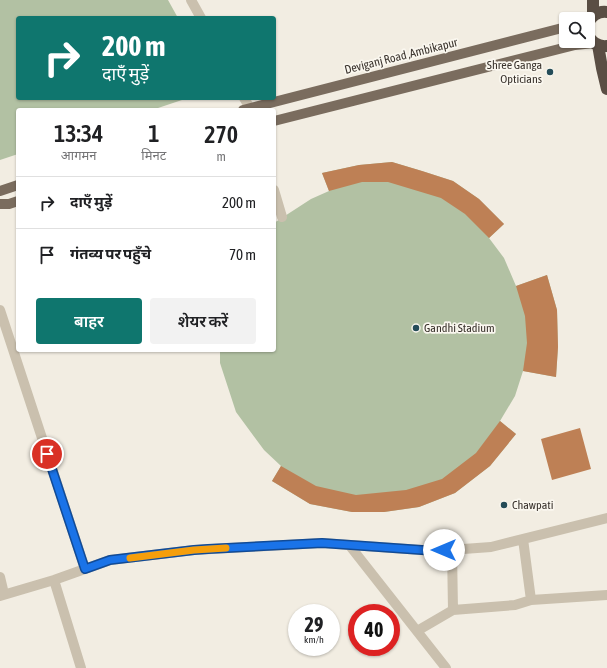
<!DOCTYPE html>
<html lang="hi">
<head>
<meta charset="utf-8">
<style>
	:root { --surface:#fff; --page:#f2f2f2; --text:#202124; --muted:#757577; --line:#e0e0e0; --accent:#0f766e }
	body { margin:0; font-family:"Asap Condensed","Noto Sans Devanagari",sans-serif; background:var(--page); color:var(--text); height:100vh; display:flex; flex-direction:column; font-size:15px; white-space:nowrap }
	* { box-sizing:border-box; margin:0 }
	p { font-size:13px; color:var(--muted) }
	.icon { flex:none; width:22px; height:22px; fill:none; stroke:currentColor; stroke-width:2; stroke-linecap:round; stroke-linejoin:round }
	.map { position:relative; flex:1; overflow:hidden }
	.panel { position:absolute; left:16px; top:108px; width:260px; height:244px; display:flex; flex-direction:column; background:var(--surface); border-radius:4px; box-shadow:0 1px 3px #0004 }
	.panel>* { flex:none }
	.top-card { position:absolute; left:16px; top:16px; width:260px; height:84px; border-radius:4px; box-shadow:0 1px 3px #0004; background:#0f766e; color:#fff; overflow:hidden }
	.tools { position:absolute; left:559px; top:12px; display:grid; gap:8px }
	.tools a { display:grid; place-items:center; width:36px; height:36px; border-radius:4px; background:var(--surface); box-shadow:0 1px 3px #0004; font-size:20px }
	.speed { position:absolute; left:288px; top:604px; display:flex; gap:8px; font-size:20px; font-weight:700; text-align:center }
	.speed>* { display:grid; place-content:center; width:52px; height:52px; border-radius:50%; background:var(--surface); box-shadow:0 1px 3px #0004; line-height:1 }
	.speed small { font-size:10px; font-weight:400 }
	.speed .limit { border:6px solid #d22; background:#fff; color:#111 }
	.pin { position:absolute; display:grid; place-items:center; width:34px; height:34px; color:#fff; margin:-17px; border:2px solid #fff; border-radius:50%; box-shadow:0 1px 4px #0007 }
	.me { position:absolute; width:44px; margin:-22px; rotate:270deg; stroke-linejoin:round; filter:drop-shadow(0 0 3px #0008) }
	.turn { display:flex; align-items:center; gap:14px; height:84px; padding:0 20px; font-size:18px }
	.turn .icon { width:52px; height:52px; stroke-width:2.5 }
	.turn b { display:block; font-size:28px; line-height:34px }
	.eta { display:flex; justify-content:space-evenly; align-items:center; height:68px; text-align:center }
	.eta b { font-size:24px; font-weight:600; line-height:28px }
	.cta { display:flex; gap:8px; margin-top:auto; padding:8px 20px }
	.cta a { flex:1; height:46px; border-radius:4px; background:var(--accent); color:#fff; font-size:16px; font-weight:600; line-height:46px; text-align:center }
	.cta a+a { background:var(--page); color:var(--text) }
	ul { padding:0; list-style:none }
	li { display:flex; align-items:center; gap:12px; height:52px; padding:0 20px; border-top:1px solid var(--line) }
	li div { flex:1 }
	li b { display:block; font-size:15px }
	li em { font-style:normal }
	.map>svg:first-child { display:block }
	.green { fill:#b2c1a3 }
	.building { fill:#be8055 }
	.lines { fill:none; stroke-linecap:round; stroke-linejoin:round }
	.minor { stroke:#cac0ae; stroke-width:10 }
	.major { stroke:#7a6c5e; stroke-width:10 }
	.highway { stroke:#5a4e44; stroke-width:12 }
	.route-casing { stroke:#114b97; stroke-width:10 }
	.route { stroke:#1a73e8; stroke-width:7 }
	.slow { stroke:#f59e0b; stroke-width:7 }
	.poi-dot { fill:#244c58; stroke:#faf7ef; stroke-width:1.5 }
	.labels { text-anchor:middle; stroke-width:3.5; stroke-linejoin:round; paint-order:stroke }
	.street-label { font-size:12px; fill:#39322c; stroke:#faf7ef }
	.poi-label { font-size:12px; fill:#39322c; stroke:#faf7ef; text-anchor:start }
</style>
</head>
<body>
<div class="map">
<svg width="607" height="668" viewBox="0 0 607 668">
	<rect width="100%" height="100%" fill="#f2ede2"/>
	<path class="green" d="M0,0h168l10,18h-160v80h170l-36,12h-134v44l-18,6z
		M392,162l30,9 31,10 26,18 25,25 -15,14 15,20 12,28 31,-11 10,35 1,37 -2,30 -33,-6 -8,25 -15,25 16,13 -26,32 -35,27 -36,14 -35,5h-32l-42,-8 -38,-23 9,-15 -17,-16 -28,-38 -16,-49v-13h54v-127l37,-24 18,-8 -7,-18 37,-8z"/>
	<path class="building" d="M392,162l30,9 31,10 26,18 25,25 -15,14 -24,-24 -24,-16 -53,-16h-26l-33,9 -7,-18 37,-8z
		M547,275l10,35 1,37 -2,30 -33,-6 4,-28 -2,-27 -9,-30z
		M500,421l16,13 -26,32 -35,27 -36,14 -35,5h-32l-42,-8 -38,-23 9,-15 35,20 40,9 50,-5 36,-11 34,-26z
		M580,428l11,41 -39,11 -11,-41z"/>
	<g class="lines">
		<path class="minor" d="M191,0l10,18
			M244,98l6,10
			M274,190l8,27
			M0,310l85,259
			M523,539l8,61
			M350,546l96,122
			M452,550l1,60
			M0,577l4,17
			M54,580l27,88
			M0,596l54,-16 56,-20 84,-10 128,-7 114,8 55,-4 116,-29
			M417,631l36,-21 62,-5 16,-5 76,-5"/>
		<path class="major" d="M243,110l323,-83
			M274,121l301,-76 19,-2
			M0,191l18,-6
			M0,204h9l9,-3"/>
		<path class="highway" d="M593,0v16
			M588,23c4,-8 10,-12 19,-11
			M588,35c4,8 10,12 19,11
			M598,45l4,23 5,21"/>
	</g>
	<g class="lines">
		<g class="route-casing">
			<path id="route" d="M47,454l38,115 25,-9 84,-10 14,-1 114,-6 114,8 8,-1"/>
		</g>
		<use href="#route" class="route"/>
		<path class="slow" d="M130,558l64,-8 32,-2"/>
	</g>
	<g class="poi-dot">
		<circle cx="550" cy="72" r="4"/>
		<circle cx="416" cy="328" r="4"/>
		<circle cx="504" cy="505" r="4"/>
	</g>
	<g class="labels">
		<g class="street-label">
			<text transform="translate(401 56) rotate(-14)" y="4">Deviganj Road ,Ambikapur</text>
		</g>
		<g class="poi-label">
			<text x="542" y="69" text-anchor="end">Shree Ganga<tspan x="542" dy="14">Opticians</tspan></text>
			<text x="424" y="332">Gandhi Stadium</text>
			<text x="512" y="509">Chawpati</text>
		</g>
	</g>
</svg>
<div class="tools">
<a><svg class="icon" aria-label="search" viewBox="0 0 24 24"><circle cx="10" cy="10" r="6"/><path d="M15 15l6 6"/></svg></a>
</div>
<div class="speed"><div>29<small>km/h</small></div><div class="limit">40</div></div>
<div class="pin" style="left:47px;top:454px;background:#d93025"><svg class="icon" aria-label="arrive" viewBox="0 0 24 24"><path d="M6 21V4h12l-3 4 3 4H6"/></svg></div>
<svg class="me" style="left:444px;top:550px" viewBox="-20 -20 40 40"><circle r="19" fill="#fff"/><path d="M0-13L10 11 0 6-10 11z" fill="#1a73e8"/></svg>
<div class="top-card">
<div class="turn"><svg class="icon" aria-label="right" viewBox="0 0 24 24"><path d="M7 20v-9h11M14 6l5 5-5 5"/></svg><div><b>200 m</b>दाएँ मुड़ें</div></div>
</div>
<section class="panel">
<div class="eta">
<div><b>13:34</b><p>आगमन</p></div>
<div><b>1</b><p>मिनट</p></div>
<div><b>270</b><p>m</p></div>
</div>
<ul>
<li><svg class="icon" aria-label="right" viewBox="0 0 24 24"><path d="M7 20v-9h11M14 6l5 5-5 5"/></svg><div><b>दाएँ मुड़ें</b></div><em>200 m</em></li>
<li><svg class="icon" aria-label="arrive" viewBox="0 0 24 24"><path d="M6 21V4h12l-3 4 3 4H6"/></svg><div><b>गंतव्य पर पहुँचे</b></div><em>70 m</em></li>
</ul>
<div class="cta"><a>बाहर</a><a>शेयर करें</a></div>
</section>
</div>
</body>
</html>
